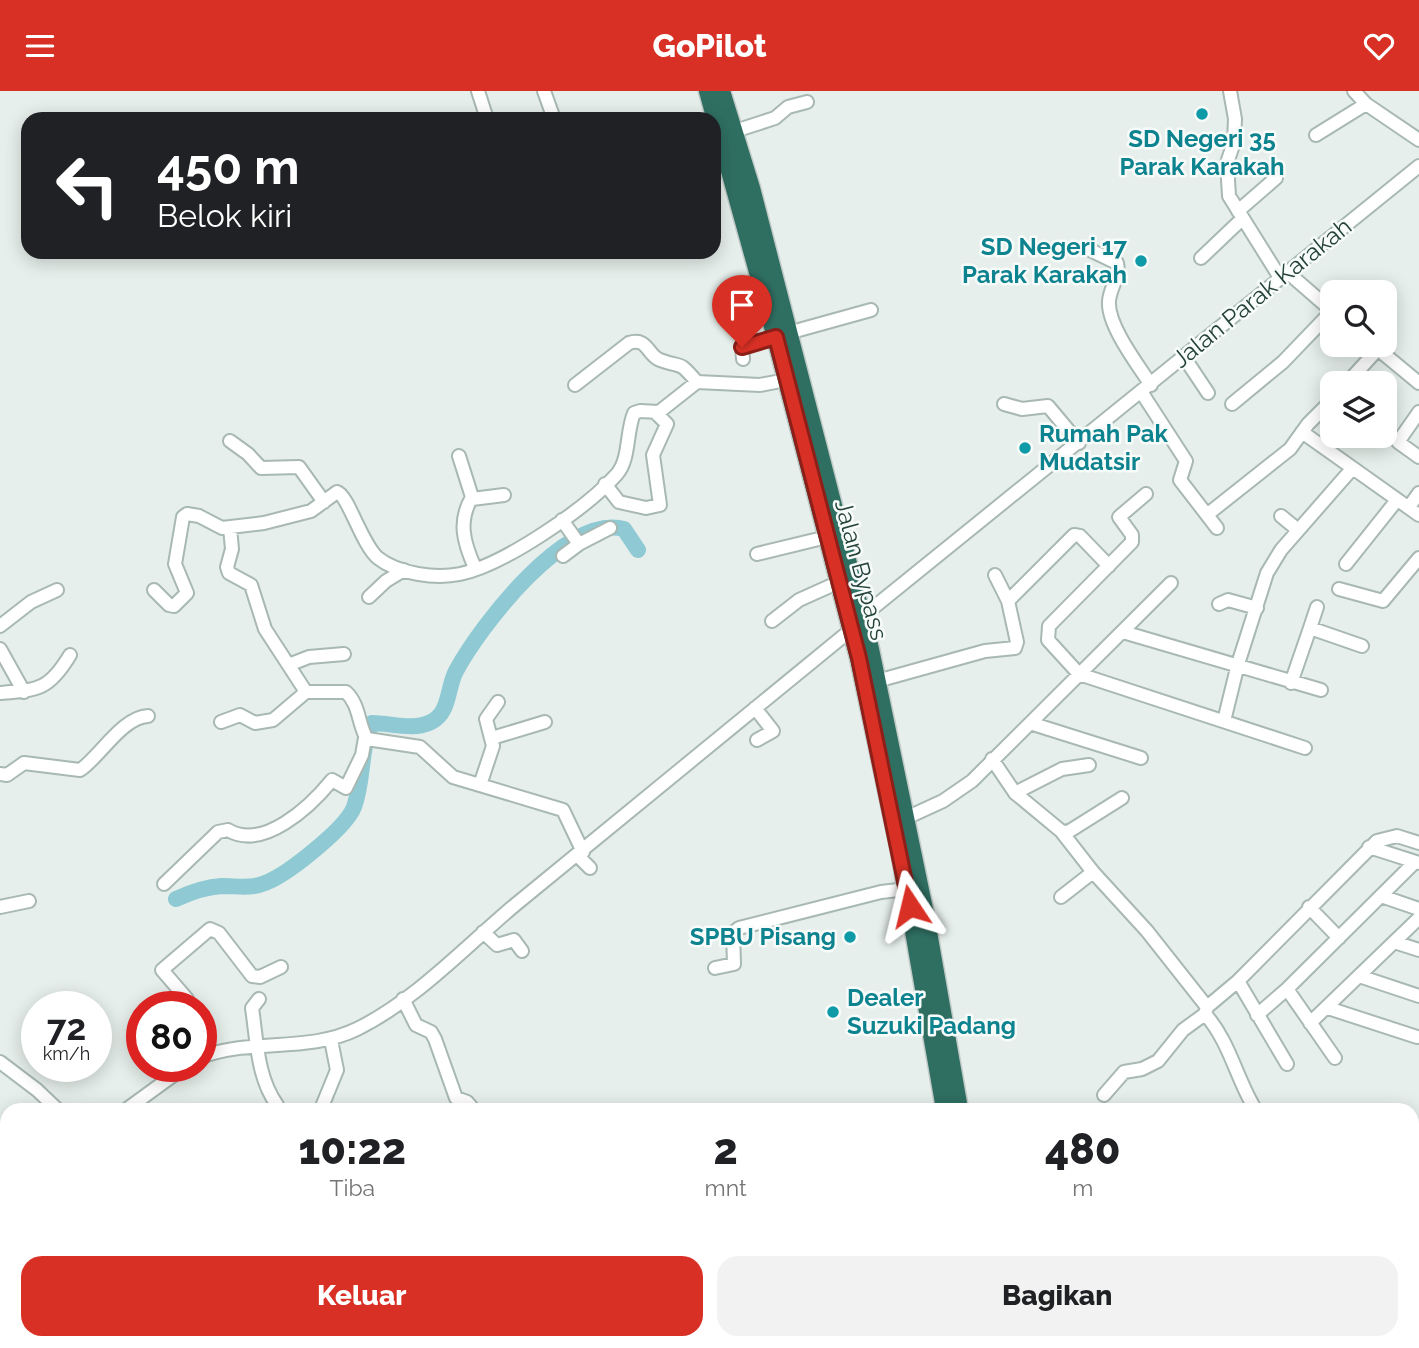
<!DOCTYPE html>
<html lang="id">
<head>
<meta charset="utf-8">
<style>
	:root { --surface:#fff; --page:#f2f2f2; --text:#202124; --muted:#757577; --accent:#d93025 }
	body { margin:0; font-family:Raleway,sans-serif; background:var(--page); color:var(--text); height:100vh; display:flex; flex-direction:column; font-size:26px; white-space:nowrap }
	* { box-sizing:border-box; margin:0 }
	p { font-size:23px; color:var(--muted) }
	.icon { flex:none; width:38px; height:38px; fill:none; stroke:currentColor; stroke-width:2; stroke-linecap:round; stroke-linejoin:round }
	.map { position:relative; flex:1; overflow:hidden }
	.sheet { position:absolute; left:0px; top:1012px; width:1419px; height:247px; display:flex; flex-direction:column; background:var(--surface); border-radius:21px 21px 0 0; box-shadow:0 4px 18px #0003 }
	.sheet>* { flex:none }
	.guide { position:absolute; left:21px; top:21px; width:700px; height:147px; border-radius:21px; box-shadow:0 4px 18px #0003; background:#202124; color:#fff; overflow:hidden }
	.buttons { position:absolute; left:1320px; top:189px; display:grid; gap:14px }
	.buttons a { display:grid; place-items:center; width:77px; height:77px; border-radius:14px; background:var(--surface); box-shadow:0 4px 18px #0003; font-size:35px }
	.speed { position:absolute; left:21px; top:900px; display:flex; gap:14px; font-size:35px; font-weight:700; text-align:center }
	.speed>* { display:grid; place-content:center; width:91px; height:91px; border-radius:50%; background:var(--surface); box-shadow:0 4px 18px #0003; line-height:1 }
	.speed small { font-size:18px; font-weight:400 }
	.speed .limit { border:10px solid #d22; background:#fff; color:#111 }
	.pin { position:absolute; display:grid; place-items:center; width:60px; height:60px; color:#fff; margin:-72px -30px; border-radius:50% 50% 50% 0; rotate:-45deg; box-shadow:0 0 7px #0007 }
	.pin .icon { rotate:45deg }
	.me { position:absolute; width:77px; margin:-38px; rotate:350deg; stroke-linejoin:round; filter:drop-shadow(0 0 5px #0008) }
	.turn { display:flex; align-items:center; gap:24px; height:147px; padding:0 21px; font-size:32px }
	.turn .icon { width:91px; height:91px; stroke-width:2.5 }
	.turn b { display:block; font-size:49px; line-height:60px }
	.eta { display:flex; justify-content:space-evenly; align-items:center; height:119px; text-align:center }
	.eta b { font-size:42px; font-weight:800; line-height:49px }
	.primary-button { display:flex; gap:14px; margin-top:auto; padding:14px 21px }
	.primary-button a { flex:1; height:80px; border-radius:21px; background:var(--accent); color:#fff; font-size:28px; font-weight:800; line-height:80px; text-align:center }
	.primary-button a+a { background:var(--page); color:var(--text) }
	header { display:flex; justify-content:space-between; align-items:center; height:91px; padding:0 21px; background:var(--accent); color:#fff; font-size:32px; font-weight:800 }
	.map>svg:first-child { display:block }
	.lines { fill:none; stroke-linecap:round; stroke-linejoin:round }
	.river { stroke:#8ec9d4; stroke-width:16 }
	.minor-casing { stroke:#a8b8b2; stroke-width:16 }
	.highway-casing { stroke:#c2cac8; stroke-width:21 }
	.minor { stroke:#fff; stroke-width:12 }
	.highway { stroke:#2f6f62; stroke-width:18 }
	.route-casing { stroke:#8d1f18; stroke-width:18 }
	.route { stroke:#d93025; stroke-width:12 }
	.culture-dot { fill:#0f9aa8; stroke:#f7fbf9; stroke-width:2.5 }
	.labels { text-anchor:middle; stroke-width:5; stroke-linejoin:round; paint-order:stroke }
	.culture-label { font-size:24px; font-weight:bold; fill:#0d838f; stroke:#f7fbf9; text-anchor:end }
	.street-label { font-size:24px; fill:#24423a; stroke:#f7fbf9 }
</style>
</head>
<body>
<header><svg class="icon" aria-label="menu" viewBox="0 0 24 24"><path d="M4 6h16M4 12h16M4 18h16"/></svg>GoPilot<svg class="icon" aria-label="heart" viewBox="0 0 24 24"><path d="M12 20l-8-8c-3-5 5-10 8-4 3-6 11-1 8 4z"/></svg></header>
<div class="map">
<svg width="1419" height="1257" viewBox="0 0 1419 1257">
	<rect width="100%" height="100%" fill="#e6efeb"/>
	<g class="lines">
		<path class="river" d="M176,808c15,-7 29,-12 46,-13 15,0 29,3 43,-3 22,-8 81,-55 89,-76 10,-27 6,-58 18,-84 19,0 41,8 59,-1 19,-9 16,-34 25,-51 25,-46 110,-157 168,-142l14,21"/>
		<g class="minor-casing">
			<path id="minor" d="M478,0l9,28
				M544,0l10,28
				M1230,0l5,28 -1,23 -7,21 2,33 50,80
				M1354,0l12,13
				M735,40l40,-13 13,-11 19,-5
				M1316,44l50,-31 53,36
				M1238,120l38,-33
				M1086,157l31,15c3,13 -7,25 -8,38 -2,24 29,64 42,84
				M1201,167l41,-39
				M788,242l83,-23
				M1373,254l46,38
				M1184,266l24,36
				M743,268l-1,-12 34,-10
				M1347,292l31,-34
				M575,294l54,-42c19,-6 18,12 31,17 24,9 17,-1 37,22
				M1142,302l44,68 -6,19 37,48
				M1004,313l18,5 26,-3 31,37
				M1232,313l51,-42 49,-51 -46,-40
				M1419,321l-21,30 21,15
				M1302,341l117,83
				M230,350l18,13 13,14 38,-1 25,35
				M459,365l13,41c-14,24 -9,44 3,71
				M605,393l14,18 27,6 14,-3 -7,-50 14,-31 -11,-11
				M1146,403l-27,23 13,18v7l-83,84 -1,14 31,34 226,74
				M472,408l32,-4
				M1409,416l10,-14
				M1208,423l82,-65 18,-25 24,-24
				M1281,425l17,14
				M562,429l17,24
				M230,437l2,21 -5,18 2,6 22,12 14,44 41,63h40c14,13 12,33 21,47l53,8 33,30 110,33 20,42
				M757,463l70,-17
				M563,465l16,-12 31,-16
				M1346,473l51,-64
				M995,484l13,26
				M1339,498l44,12 36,-43
				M154,499l15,15 5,1 13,-13 -12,-29 8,-47 4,-3 12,2 23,12 42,-5 47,-12 26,-19c11,3 25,53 41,66 20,16 58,21 82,16 44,-9 127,-66 157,-100 13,-15 9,-42 17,-61l6,-2 19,1 38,-30 63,3 26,-5
				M369,506l17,-16 18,-11
				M1219,513l9,-4 29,8
				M772,530l27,-21 40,-18
				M0,535l31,-24 26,-12
				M1310,537l7,-21
				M1123,541l198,58
				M0,558l24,43
				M291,573l18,-7 35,-3
				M877,590l108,-30 30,-3 2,-6 -9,-41 66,-66 6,1 29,30
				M1291,592l19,-55 52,18
				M0,602c38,-3 49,-3 70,-38
				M755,617l18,23 -16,9
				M1224,630l14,-57 29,-91 14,-23 70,-80
				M221,631l19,-7 15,8 18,-3 33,-28
				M1033,633l108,34
				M492,647l53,-16
				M992,668l23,34 46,38 7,1 54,-34
				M0,683l7,1 17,-12 56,7c19,-12 42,-53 68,-54
				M480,694l13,-39 -7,-27 12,-17
				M1015,702l47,-24 27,-4
				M906,727l37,-17 29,-20 199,-198
				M1061,740l32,41 -32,25
				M1369,756l50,16
				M578,765l12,12
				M1093,781l54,59 60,76
				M164,793l54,-52 10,-2c35,21 82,-23 104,-50l14,8 16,-33 3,-17
				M1381,805l38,13
				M0,816l29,-6
				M1309,816l30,31
				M483,841l14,13 17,-5 8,11
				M1394,851l25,8
				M715,877l19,-4 -1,-31 6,-5 142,-36 26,-3
				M1359,885l60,20
				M1238,890l49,83
				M1287,898l48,69
				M259,908l-7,9c5,33 5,69 25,97
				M403,908l13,26 15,7 4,7 21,59 11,4 6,7
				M188,915l-1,-7 -25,-29 48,-41 9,4 33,43 8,1 21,-10
				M1328,917l89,29
				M1257,924l30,-26 128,-127
				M1310,932l109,-105
				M201,966c50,-19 107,-4 156,-28 59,-29 108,-82 158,-124 113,-92 224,-184 337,-276l11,-13 556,-450
				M0,971l37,28 20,19
				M1104,1004l20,-23 18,-3 16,-8 25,-31 22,-16
				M127,1018l59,-43
				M321,1018l16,-39 -6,-30
				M1255,1018c-19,-31 -25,-67 -50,-95l2,-7 31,-26 139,-140 20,-5 22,7
				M0,1114l7,12
				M1412,1146l7,1
				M1412,1171h7
				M1412,1224h7
				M552,1251l6,6
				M879,1251l3,6
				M1243,1251v6
				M1314,1251l4,6
				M65,1257l1,-6
				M514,1257l10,-6
				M798,1257l10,-6
				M1285,1257l9,-6"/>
		</g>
		<g class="highway-casing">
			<path id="highway" d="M708,0l66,239 85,328 41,193 45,258
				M721,0l30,97 119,461 54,260 35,200
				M993,1251l1,6
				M1006,1251l2,6"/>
		</g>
		<use href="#minor" class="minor"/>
		<use href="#highway" class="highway"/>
	</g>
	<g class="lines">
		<g class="route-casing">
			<path id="route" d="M742,256l34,-10 83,321 51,248"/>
		</g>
		<use href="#route" class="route"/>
	</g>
	<g class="culture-dot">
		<circle cx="1202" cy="23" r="7"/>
		<circle cx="1141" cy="170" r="7"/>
		<circle cx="1025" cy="357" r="7"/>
		<circle cx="850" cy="846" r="7"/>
		<circle cx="833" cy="921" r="7"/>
	</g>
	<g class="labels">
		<g class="culture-label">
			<text x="1202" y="56" text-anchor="middle">SD Negeri 35<tspan x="1202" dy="28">Parak Karakah</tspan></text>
			<text x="1127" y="164">SD Negeri 17<tspan x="1127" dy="28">Parak Karakah</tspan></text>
			<text x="1039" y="351" text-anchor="start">Rumah Pak<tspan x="1039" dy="28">Mudatsir</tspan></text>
			<text x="836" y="854">SPBU Pisang</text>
			<text x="847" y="915" text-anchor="start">Dealer<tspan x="847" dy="28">Suzuki Padang</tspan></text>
		</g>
		<g class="street-label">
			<text transform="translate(1262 202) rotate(-39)" y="8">Jalan Parak Karakah</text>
			<text transform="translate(861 479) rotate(75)" y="8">Jalan Bypass</text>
		</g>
	</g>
</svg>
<div class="buttons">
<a><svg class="icon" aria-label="search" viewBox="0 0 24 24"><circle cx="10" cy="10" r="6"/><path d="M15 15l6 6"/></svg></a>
<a><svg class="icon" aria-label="layers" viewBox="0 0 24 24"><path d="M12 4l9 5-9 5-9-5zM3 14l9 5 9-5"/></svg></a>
</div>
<div class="speed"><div>72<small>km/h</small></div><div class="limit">80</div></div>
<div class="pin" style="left:742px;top:256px;background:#d93025"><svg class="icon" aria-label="arrive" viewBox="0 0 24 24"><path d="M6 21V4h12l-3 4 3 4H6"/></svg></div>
<svg class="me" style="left:910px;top:815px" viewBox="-20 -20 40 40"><path d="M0-17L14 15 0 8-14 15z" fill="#d93025" stroke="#fff" stroke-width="4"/></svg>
<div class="guide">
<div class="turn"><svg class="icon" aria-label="left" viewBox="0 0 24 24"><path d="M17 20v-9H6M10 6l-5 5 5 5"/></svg><div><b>450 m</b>Belok kiri</div></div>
</div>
<section class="sheet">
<div class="eta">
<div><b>10:22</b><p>Tiba</p></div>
<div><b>2</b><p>mnt</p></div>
<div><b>480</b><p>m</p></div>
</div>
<div class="primary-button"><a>Keluar</a><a>Bagikan</a></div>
</section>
</div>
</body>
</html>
